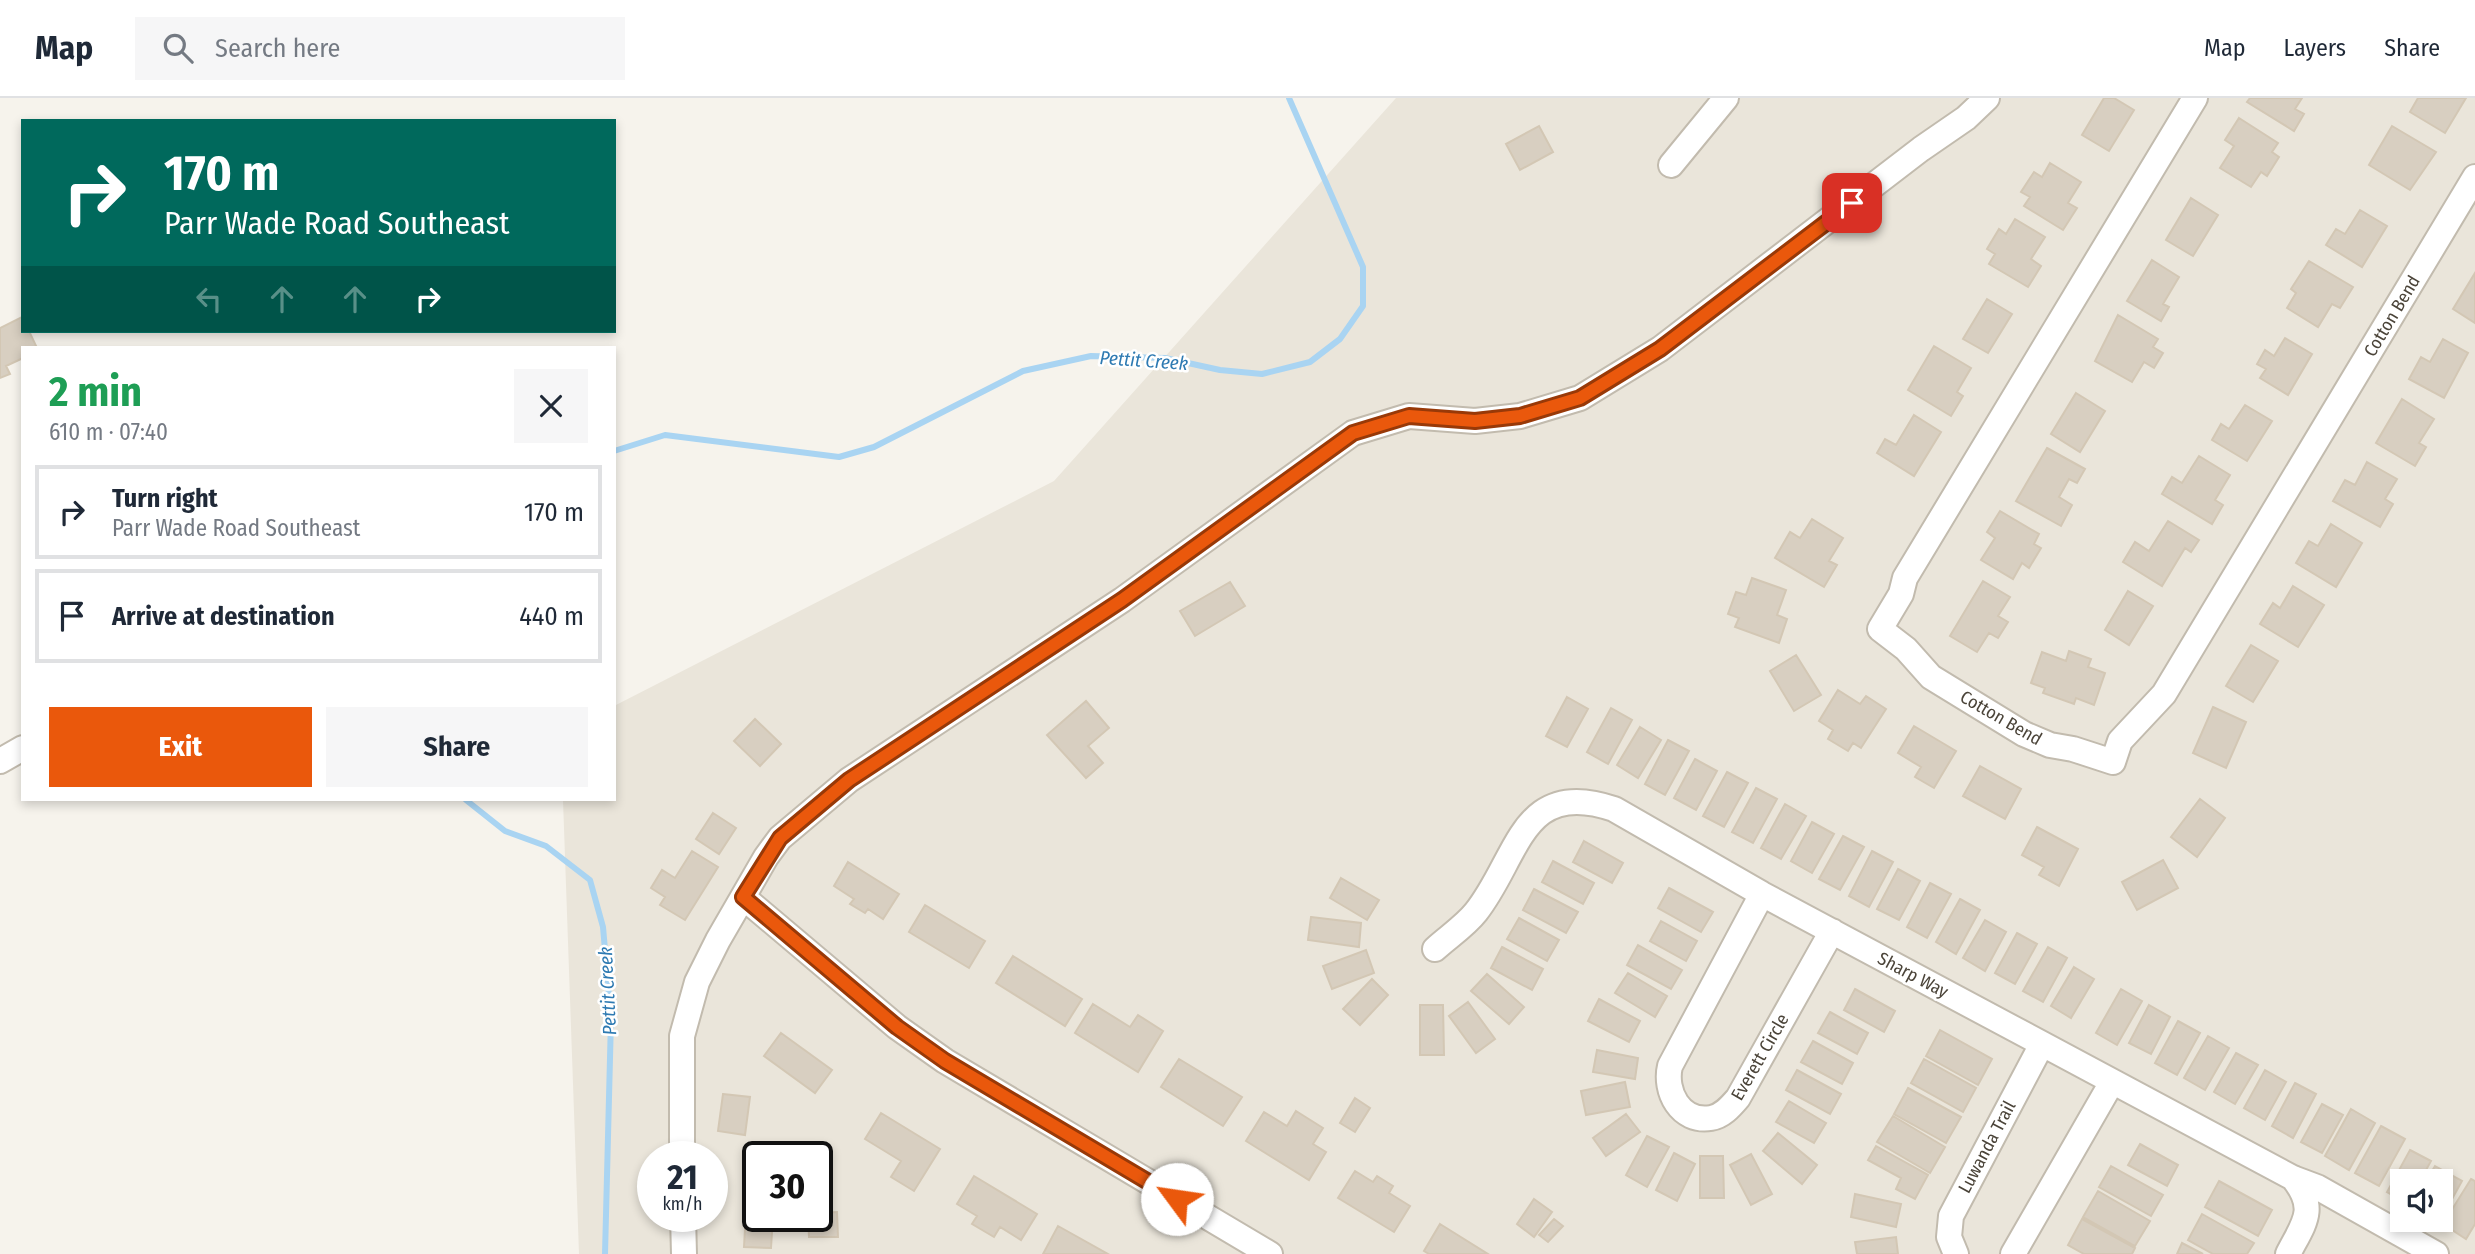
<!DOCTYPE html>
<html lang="en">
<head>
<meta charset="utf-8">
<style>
	:root { --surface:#fff; --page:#f6f6f7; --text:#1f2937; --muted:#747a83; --line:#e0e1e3; --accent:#ea580c }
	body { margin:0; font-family:"Fira Sans Condensed",sans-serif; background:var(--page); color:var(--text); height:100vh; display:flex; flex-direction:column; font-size:26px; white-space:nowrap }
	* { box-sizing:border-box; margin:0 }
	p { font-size:23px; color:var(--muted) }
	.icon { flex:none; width:38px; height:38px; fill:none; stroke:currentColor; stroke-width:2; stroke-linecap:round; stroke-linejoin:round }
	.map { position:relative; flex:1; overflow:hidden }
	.panel { position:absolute; left:21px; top:248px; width:595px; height:455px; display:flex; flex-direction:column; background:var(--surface); border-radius:0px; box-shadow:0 4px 10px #0003 }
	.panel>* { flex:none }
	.hud { position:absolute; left:21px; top:21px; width:595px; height:214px; border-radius:0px; box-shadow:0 4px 10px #0003; background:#00695c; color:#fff; overflow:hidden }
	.fabs { position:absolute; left:2390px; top:1071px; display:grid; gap:14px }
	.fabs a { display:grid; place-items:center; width:63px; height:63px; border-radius:0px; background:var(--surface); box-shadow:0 4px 10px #0003; font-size:35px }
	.speed { position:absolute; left:637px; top:1043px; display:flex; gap:14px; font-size:35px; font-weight:700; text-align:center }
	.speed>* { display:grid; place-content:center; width:91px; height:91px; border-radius:50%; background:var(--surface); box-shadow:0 4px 10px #0003; line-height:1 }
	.speed small { font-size:18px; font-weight:400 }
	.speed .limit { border:4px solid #111; border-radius:10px; background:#fff; color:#111 }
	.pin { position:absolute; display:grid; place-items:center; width:60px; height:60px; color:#fff; margin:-30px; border-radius:14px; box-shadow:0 4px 10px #0006 }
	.me { position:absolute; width:77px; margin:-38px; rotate:301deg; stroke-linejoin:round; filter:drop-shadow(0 0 5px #0008) }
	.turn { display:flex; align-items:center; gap:24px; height:147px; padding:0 28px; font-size:32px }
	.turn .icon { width:91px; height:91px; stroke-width:2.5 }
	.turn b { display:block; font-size:49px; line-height:60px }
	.lanes { display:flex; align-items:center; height:66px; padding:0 28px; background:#0003; justify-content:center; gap:35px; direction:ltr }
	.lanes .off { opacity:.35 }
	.round { display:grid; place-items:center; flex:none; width:74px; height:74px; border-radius:0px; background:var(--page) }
	.summary { display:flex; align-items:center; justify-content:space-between; height:119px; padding:0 28px }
	h1 { font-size:42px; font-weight:700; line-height:52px; color:#1e9e55 }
	.primary-button { display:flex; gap:14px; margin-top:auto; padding:14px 28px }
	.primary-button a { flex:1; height:80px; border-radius:0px; background:var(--accent); color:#fff; font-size:28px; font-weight:700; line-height:80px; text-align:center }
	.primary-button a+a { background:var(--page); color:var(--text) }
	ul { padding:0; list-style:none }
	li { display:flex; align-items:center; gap:21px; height:94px; margin:0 14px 10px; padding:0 14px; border:4px solid var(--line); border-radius:0px }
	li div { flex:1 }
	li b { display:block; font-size:26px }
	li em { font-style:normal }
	header { display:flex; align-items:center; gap:42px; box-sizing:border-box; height:98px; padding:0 35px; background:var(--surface); border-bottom:2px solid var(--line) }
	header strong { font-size:33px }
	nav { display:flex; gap:38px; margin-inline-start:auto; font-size:24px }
	.search { width:490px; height:63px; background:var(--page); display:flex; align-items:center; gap:18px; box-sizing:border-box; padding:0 24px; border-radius:0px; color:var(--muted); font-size:26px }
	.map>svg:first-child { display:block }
	.residential { fill:#eae5da; fill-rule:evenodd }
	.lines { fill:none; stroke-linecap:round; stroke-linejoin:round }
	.stream { stroke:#a9d4f2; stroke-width:6 }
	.building { fill:#d8cfc1; stroke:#d3c7b4; stroke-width:2 }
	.minor-casing { stroke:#c2bbae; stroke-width:28 }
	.minor { stroke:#fff; stroke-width:24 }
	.route-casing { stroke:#983908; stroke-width:18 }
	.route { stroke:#ea580c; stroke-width:12 }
	.labels { text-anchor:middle; stroke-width:5; stroke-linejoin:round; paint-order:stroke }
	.street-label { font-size:18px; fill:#4b4439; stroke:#fff }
	.water-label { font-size:19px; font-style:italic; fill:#2e7ab2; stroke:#fff }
</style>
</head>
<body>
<header>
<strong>Map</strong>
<div class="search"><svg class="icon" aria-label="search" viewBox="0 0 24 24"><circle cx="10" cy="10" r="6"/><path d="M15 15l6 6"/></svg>Search here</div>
<nav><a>Map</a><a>Layers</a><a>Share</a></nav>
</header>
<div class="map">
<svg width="2475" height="1156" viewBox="0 0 2475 1156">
	<rect width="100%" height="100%" fill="#f6f3ec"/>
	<path class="residential" d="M1396,0h1079v1156h-1896l-16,-454h51v-94l440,-225zM653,1059h59v59h-59zM758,1059h59v59h-59zM2403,1083h38v39h-38z"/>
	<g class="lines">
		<path class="stream" d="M614,353l51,-16 174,22 35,-10 149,-76 68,-15 74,2 55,12 42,4 48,-12 30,-23 23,-33v-39l-74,-169
			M466,702l39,31 41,15 44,34 13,47 8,92 -6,235"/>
	</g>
	<path class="building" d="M2104,0h10l20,12 -25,41 -27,-16z
		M2250,0h52l-7,11 9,5 -10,17 -47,-29z
		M2418,0h48l-21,35 -35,-21z
		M2239,20l39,25 -6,9 7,5 -12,19 -6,-4 -10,15 -31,-19 14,-22 -9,-6z
		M1539,28l14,26 -33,18 -14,-26z
		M2392,28l44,26 -26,38 -41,-25z
		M2050,65l31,19 -13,21 9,5 -14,22 -39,-24 6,-9 -9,-5 13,-20 8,5z
		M2191,100l27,17 -25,41 -27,-16z
		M2360,112l27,16 -25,41 -36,-22 10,-16 9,5z
		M2015,121l30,18 -14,22 10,7 -13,21 -39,-23 6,-10 -8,-5 12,-20 7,5z
		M2152,162l27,17 -16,27 6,3 -8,14 -34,-20z
		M2309,163l44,26 -13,21 -8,-4 -14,23 -31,-19 9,-15 -5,-4z
		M2475,175v50l-22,-14z
		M1987,201l25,15 -24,39 -25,-14z
		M2118,217l40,24 -5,8 10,6 -9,15 -10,-6 -12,20 -37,-21z
		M22,219l1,14h6l8,17h-14v10l-17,8 4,8 -10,4v-50z
		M2285,240l27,16 -24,41 -28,-17 6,-9 -9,-5 8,-14 9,6z
		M2443,241l25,14 -24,45 -35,-19 12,-22 9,5z
		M1934,248l37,22 -14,24 6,4 -12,20 -43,-26z
		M2076,295l29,18 -25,41 -29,-18z
		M2402,301l32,20 -15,24 7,4 -11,19 -39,-23z
		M2245,307l27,16 -25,40 -35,-21 9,-16 8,5z
		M1914,317l27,17 -27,44 -37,-23 8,-14 11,6z
		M2047,350l38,21 -8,14 -8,-4 -10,18 13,8 -11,21 -45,-25z
		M2199,358l31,19 -15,25 8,5 -11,19 -50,-30 10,-17 10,6z
		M2367,364l30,17 -12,20 8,5 -13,23 -47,-26 12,-21 10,5z
		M2000,413l39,23 -5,10 7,4 -12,20 -7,-5 -9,16 -32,-19 14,-22 -8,-6z
		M1812,421l31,19 -14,23 8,4 -13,22 -49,-29 15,-26 10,6z
		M2168,423l31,19 -8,12 -6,-4 -23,38 -39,-24 12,-20 14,9z
		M2331,426l31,19 -26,44 -40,-24 13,-22 9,5z
		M1752,480l34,12 -9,25 10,4 -8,24 -44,-16 4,-9 -11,-4 8,-22 10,3z
		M1983,483l27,16 -12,19 10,6 -10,16 -9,-5 -12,19 -27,-16z
		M1230,484l15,24 -50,30 -15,-25z
		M2293,488l31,19 -26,42 -38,-23 13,-21 7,5z
		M2128,493l25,15 -24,39 -24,-15z
		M2251,547l27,16 -25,41 -27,-16z
		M2069,553l22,8 -3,8 17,6 -11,32 -18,-7 -2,6 -31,-11 2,-5 -14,-5 11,-31 24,9z
		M1796,557l25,40 -27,16 -24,-40z
		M1838,592l22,14 6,-8 20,13 -25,39 -8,-5 -5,8 -20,-12 5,-9 -14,-9z
		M1567,599l21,12 -21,38 -21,-11z
		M1086,603l23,27 -21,18 15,17 -17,15 -39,-43z
		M2213,609l33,15 -20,46 -33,-15z
		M1611,610l21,12 -24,44 -21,-12z
		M755,621l26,25 -21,22 -26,-25z
		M1914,628l42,25 -22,37 -19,-11 6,-10 -23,-14z
		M1640,629l21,13 -23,38 -21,-13z
		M1668,642l21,11 -24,44 -20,-11z
		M1695,661l22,12 -21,39 -22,-12z
		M1980,668l41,23 -16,30 -42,-23z
		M1727,674l21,11 -24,44 -21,-11z
		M1756,690l21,11 -24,44 -21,-11z
		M2200,701l25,19 -28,39 -26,-20z
		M1785,706l21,12 -25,43 -20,-11z
		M713,715l23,15 -17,26 -23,-15z
		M1812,724l22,12 -22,39 -21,-12z
		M2037,729l41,22 -19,37 -20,-11 5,-8 -22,-12z
		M1843,738l21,11 -24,43 -21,-11z
		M1584,743l39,22 -11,20 -39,-21z
		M692,753l26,16 -33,53 -25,-15 5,-8 -14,-9 11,-18 13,8z
		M1872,753l21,11 -24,45 -20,-11z
		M2163,762l15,28 -41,22 -15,-28z
		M1553,763l41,22 -11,21 -41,-22z
		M848,764l51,32 -16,25 -15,-10 -3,4 -15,-9 4,-5 -20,-13z
		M1898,771l22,12 -21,39 -22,-11z
		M1341,780l38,22 -12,20 -37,-22z
		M1930,785l21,11 -24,44 -20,-11z
		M1669,790l44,24 -12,20 -43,-24z
		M1534,791l44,23 -12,21 -43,-23z
		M1960,801l20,11 -24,44 -20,-12z
		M925,807l60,36 -16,27 -60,-36z
		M1311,819l50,6 -2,24 -51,-7z
		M1519,820l40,22 -12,21 -40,-22z
		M1985,822l21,12 -21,39 -22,-13z
		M1661,823l36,20 -11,20 -36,-20z
		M2017,835l20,11 -22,40 -20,-11z
		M1638,847l44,25 -11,19 -44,-24z
		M1502,849l41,22 -11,21 -41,-22z
		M2048,849l19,11 -24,44 -20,-11z
		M1366,852l8,23 -42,16 -9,-23z
		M1013,858l69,43 -17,27 -69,-43z
		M2074,869l20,12 -23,39 -20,-12z
		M1628,875l39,23 -12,21 -40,-24z
		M1487,876l37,33 -15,17 -38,-33z
		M1372,881l16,16 -28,30 -17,-16z
		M1855,891l40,22 -11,21 -40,-22z
		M2121,891l21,12 -25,44 -21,-12z
		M1599,901l41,22 -11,21 -41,-21z
		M1468,904l27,37 -19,14 -27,-37z
		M1093,906l37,23 8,-12 25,16 -25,41 -63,-39z
		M1420,907h23l1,50h-24z
		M2149,907l21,12 -19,37 -22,-11z
		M1830,914l38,21 -11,21 -39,-21z
		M2178,923l22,12 -23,42 -22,-12z
		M1940,932l52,29 -14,26 -52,-29z
		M781,935l51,37 -17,23 -51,-37z
		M2208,938l21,12 -24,42 -21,-12z
		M1813,943l40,22 -11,21 -41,-22z
		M1597,952l41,8 -3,21 -42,-7z
		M2236,955l22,12 -23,39 -21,-12z
		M1179,961l63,38 -19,29 -62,-39z
		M1924,961l52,29 -13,24 -52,-29z
		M1797,972l44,24 -11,20 -44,-24z
		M2265,972l21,12 -21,38 -21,-12z
		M1625,984l5,25 -44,8 -5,-24z
		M2295,985l21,11 -23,44 -21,-12z
		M1908,990l53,29 -15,26 -52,-29z
		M723,996l27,3 -5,38 -27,-4z
		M1355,1000l15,10 -15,24 -15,-9z
		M1789,1003l37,22 -12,20 -38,-21z
		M2322,1006l21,11 -21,38 -21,-11z
		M2351,1011l24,14 -26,47 -24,-14z
		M1296,1013l27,17 -10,16 13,8 -17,28 -63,-39 18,-29 23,14z
		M881,1015l59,36 -26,42 -23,-14 10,-16 -36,-22z
		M1626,1016l14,18 -34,24 -13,-18z
		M1893,1018l52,31 -15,26 -53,-31z
		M2381,1028l24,13 -26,47 -24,-13z
		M1778,1035l39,32 -15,19 -39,-33z
		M1647,1038l22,11 -22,40 -21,-12z
		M2140,1046l38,21 -11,21 -39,-21z
		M1876,1048l52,29 -13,24 -19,-10 5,-11 -33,-18z
		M2410,1052l21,11 -11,20h-17v20l-16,-9z
		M1674,1055l21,11 -18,37 -21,-11z
		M1751,1056l21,40 -21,11 -21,-40z
		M1700,1058h23l1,42h-24z
		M2111,1068l52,29 -12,21 -52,-29z
		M2435,1068l27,15 -21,38v-38h-15z
		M1355,1073l18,11 4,-6 16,10 -4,7 21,13 -16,26 -56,-34z
		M974,1078l63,38 -16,26 -21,-13 -6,10 -22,-13 5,-8 -20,-12z
		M2471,1081l4,2v43l-9,15 -23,-15z
		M2219,1083l53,29 -14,26 -53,-29z
		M2098,1093l52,30 -15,25 -52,-29z
		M747,1095l11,1v22h15l-2,32 -27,-1z
		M1855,1096l46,10 -5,23 -45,-10z
		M1534,1101l18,13 -18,25 -17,-13z
		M837,1114l1,25h-29l-1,-21h9v-3z
		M2202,1116l52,29 -7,11h-34l-25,-14z
		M1554,1121l9,7 -15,16 -9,-7z
		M2082,1121l53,29 -3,6h-48l-16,-9z
		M1440,1126l48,30h-59l-5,-3z
		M1058,1128l50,28h-65z
		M1896,1139l2,17h-41l-2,-12z
		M2182,1145l21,11h-26z"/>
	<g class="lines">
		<g class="minor-casing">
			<path id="minor" d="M2195,0l-290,480 -4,16 -21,35 26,20 25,28 93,57 26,11 23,4 40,13 7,-21 44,-47 311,-517
				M1671,67l55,-67
				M0,663l23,-13
				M1762,796l-92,172c-6,25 10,57 41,52 12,-2 20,-12 27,-20l94,-167
				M743,799l154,130 48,34 325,193
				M1435,851c13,-12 30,-23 41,-37 43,-54 45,-135 138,-103l148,85 531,284 24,9 119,67
				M682,1059v-121l15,-54 21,-42 48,-83 14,-19 69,-58 273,-180 231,-167 56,-17 66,5 45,-5 60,-18 80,-49 261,-200 45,-31 21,-20
				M683,1118l1,38
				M1956,1156l-7,-17 2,-21 91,-172
				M2013,1156l99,-172
				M2288,1156c16,-31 30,-45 5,-76"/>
		</g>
		<use href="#minor" class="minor"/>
	</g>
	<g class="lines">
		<g class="route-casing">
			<path id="route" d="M1177,1101l-232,-138 -48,-34 -154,-130 37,-59 69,-58 273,-180 231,-167 56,-17 66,5 45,-5 60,-18 80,-49 192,-146"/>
		</g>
		<use href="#route" class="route"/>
	</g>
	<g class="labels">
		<g class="street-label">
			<text transform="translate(2392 218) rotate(-59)" y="6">Cotton Bend</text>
			<text transform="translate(2001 620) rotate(30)" y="6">Cotton Bend</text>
			<text transform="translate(1913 877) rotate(28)" y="6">Sharp Way</text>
			<text transform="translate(1760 959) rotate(-60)" y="6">Everett Circle</text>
			<text transform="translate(1987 1049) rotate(-62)" y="6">Luwanda Trail</text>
		</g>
		<g class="water-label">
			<text transform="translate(1144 262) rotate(4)" y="7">Pettit Creek</text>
			<text transform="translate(607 893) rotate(-93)" y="7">Pettit Creek</text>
		</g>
	</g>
</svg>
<div class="fabs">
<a><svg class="icon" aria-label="sound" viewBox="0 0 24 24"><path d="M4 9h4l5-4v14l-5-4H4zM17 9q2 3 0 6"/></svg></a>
</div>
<div class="speed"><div>21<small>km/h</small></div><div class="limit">30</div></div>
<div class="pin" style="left:1852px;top:105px;background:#d93025"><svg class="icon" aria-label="arrive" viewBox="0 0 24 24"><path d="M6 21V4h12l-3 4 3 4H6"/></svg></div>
<svg class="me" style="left:1177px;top:1101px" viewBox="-20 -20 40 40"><circle r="19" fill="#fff"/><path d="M0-13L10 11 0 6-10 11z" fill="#ea580c"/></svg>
<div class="hud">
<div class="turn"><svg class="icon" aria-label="right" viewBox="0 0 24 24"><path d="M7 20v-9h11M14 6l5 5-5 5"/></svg><div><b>170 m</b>Parr Wade Road Southeast</div></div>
<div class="lanes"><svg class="icon off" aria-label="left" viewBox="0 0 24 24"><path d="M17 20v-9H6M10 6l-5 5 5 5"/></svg><svg class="icon off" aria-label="ahead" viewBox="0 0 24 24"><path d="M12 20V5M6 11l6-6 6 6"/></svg><svg class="icon off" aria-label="ahead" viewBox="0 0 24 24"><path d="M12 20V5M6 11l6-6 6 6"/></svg><svg class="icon" aria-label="right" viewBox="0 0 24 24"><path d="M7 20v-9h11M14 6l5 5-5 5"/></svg></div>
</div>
<section class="panel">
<div class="summary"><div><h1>2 min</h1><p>610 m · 07:40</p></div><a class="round"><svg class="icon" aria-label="close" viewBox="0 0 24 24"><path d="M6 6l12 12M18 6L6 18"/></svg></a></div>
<ul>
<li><svg class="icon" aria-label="right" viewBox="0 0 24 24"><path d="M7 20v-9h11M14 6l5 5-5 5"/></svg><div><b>Turn right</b><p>Parr Wade Road Southeast</p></div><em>170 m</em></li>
<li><svg class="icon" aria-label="arrive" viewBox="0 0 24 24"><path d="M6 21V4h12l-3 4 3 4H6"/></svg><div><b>Arrive at destination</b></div><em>440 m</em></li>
</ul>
<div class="primary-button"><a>Exit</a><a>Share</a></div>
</section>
</div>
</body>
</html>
